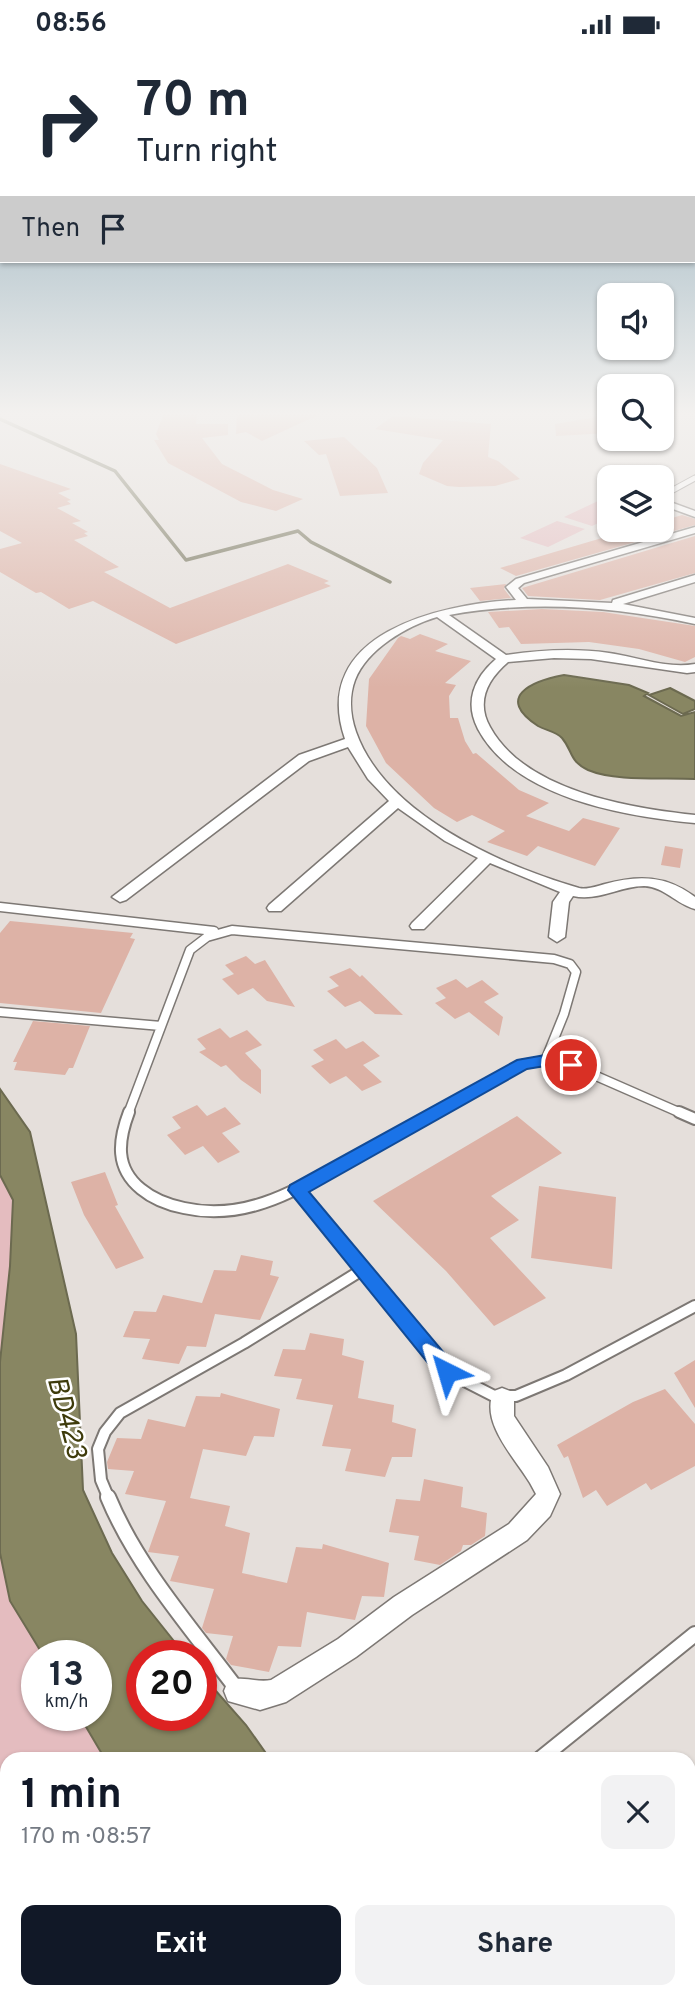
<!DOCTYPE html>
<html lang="en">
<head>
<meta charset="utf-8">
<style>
	:root { --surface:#fff; --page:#f2f2f3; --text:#1f2937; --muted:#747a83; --accent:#111827 }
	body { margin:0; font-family:Overpass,sans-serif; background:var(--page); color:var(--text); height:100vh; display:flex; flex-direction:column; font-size:26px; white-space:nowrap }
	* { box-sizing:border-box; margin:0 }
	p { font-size:23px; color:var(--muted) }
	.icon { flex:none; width:38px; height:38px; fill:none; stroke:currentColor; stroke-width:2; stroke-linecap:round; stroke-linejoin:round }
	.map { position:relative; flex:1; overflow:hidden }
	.details { position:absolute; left:0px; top:1703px; width:696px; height:247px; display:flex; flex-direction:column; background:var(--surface); border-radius:21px 21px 0 0; box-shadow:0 2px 5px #0004 }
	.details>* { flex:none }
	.hud { position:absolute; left:0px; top:0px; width:696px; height:214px; box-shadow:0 2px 5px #0004; background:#fff; color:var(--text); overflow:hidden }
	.tools { position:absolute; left:597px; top:234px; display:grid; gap:14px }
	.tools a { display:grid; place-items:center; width:77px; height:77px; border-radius:14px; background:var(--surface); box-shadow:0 2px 5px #0004; font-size:35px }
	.speed { position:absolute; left:21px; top:1591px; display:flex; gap:14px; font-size:35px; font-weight:700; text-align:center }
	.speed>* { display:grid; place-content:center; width:91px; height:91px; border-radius:50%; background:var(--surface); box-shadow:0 2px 5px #0004; line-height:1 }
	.speed small { font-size:18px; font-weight:400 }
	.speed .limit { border:10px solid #d22; background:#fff; color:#111 }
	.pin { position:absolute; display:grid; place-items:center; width:60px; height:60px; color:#fff; margin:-30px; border:4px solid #fff; border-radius:50%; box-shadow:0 2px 7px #0007 }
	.me { position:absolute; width:77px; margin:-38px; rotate:320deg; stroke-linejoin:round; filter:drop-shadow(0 0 5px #0008) }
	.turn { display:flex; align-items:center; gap:24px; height:147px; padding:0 21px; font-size:32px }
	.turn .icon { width:91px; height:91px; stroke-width:2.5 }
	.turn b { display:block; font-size:49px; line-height:60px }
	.then { display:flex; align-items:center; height:66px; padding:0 21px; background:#0003; gap:14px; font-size:26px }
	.round { display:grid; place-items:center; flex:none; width:74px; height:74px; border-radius:14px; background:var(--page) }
	.head { display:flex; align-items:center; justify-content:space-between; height:119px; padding:0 21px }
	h1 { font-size:42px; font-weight:700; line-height:52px; color:var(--accent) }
	.cta { display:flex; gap:14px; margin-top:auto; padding:14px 21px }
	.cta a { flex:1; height:80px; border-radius:14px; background:var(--accent); color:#fff; font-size:28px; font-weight:700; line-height:80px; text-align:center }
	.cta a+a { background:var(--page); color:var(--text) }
	.status { display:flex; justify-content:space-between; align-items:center; height:49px; padding:0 35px; background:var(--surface); direction:ltr }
	.status svg { height:19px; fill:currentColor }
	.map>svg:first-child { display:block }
	.green { fill:#e4bcbf }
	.water { fill:#888662; stroke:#6c6a50; stroke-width:2 }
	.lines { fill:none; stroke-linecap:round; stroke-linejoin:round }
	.stream-far1 { stroke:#6c6a50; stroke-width:3.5 }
	.stream { stroke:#6c6a50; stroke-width:10 }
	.building { fill:#ddb2a6 }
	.lane-far3-casing { stroke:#7d7874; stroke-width:7 }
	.lane-far2-casing { stroke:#7d7874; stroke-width:11 }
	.lane-far1-casing { stroke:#7d7874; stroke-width:14 }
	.lane-casing { stroke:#7d7874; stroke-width:18 }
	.street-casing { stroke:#7d7874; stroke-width:3 }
	.primary-casing { stroke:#7d7874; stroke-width:4 }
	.lane-far3 { stroke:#fff; stroke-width:5 }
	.lane-far2 { stroke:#fff; stroke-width:8 }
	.lane-far1 { stroke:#fff; stroke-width:10 }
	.lane { stroke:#fff; stroke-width:14 }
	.street { fill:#fff; fill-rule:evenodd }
	.primary { fill:#fff; fill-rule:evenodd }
	.route { fill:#1a73e8; stroke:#114b97; stroke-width:2 }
	.labels { text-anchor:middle; stroke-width:5; stroke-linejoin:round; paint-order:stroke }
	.near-water-label { font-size:28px; font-style:italic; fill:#3e3b0b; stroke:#fff }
</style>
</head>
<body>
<div class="status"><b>08:56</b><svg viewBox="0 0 49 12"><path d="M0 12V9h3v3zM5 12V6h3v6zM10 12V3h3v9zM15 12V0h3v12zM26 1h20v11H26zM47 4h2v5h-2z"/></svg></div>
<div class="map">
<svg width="695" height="1949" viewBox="0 0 695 1949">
	<rect width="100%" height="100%" fill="#e5dfdb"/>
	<path class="green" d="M598,452l11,3v14l-17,8 -28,-9z
		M557,472l28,8 -37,18 -28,-9z
		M0,1126l13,25 -3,66 -10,96z
		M0,1504l10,48 33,54h-6v60h42l26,44h-98v232l100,1 -7,6h-100z"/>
	<path class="water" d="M564,626l65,10 19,8 -4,3 37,20 14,-4v67c-30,-2 -79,3 -107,-9 -19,-9 -15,-19 -26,-32 -5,-6 -17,-8 -24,-12 -44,-29 -6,-45 26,-51z
		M670,639l25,13v8l-12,5 -34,-19z
		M0,1040l30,43 46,202 7,156 29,63 30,48 43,54h-43v60h59v-41l45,51 24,34h-165l-26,-44h17v-60h-53l-33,-54 -10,-48v-191l10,-96 3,-66 -13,-25z"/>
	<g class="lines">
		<path class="stream-far1" d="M0,370l115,52 71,89 112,-29 13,11 79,40"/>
		<path class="stream" d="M398,1942l3,7"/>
	</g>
	<path class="building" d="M163,366h34l-1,9h32v11l-26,3 20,26 51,26 30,9 -27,12 -35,-9 -73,-39 -14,-23h5l-3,-6z
		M237,366h81l-56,26 -16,-9 -10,2z
		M609,366v18l-53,3 -1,-12z
		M393,367l98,8 -3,33 10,4 22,18 -25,7 -36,1 -12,-1 -28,-12 4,-11 20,-23 -68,-11z
		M344,388l33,31 11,25 -48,3 -14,-42 -7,1 -15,-14z
		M0,415l71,25 -13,4 13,7 -4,1 4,3 -14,4 24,13 -9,2 16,9 -4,1 4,3 -14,4 45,27 -15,5 66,36 118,-44 41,17 -5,2 7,3 -155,58 -83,-43 -24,8 -28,-17 -5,1 -36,-21v-23l22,-6 -22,-12z
		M682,466l13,4v6l-179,51 -16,-8 129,-38h33v-9z
		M695,487v37l-95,27 -72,-4 -6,-8z
		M506,535l-2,5 7,9 -31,3 -10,-13z
		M542,560l61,3 92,14v31l-10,5 -46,-13 -50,-7 -68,2 -12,-17 -10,1 -11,-16z
		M420,585l28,10 -13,7 36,10 -26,22 11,2 -7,11 1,22h8l7,23 8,13 3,-1 43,37 30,13 -23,13 43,15 14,-13 37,10 -25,38 -57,-20 -11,10 -40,-14 18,-11 -33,-16 -15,7 -23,-14 -48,-45 -20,-37 3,-47 29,-41 3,-2 9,3z
		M665,797l18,3 -3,19 -19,-3z
		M10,872l123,12 -3,5 5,1 -34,74 -101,-10v-70z
		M246,907l9,8 10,-4 30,47 -28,-6 -14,-13 -15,7 -16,-16 12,-5 -9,-9z
		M350,919l10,9 2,-2 41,40 -28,-1 -15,-13 -15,6 -18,-16 12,-5 -10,-9z
		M456,930l11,9 15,-8 17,14 -15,8 19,15 -4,19 -30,-24 -14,7 -20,-16 11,-5 -10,-10z
		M33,972l57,5 -17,42h-4l-4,7 -51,-5 3,-8h-4z
		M220,979l10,10 17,-8 15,15 -17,8 16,17v24l-20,-14 -15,-15 -5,2 -22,-15 7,-3 -9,-10z
		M336,990l10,10 17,-8 17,15 -17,9 19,17 -20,9 -16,-15 -16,8 -19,-18 13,-6 -11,-10z
		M197,1056l10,11 18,-9 16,17 -19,9 18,19 -22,11 -15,-17 -18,9 -18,-20 14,-7 -9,-11z
		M517,1067l45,37 -71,43 28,24 -29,18 56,60 -52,28 -48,-55 -73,-70z
		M105,1123l13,33 -3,1 29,52 -28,11 -32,-54 -13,-33z
		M539,1137l77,11 -4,72 -81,-11z
		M241,1206l32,6 -3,14 9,2 -19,43 -45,-6 -9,33 -19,-1 -8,18 -37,-5 8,-20 -27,-2 11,-26 22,1 7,-17 39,8 12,-33 22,1z
		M310,1284l34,6 -2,16 22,6 -6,37 36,7 -2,17 24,7 -4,28h-20l-7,20 -40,-6 6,-22 -29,-3 11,-41 -37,-6 6,-20 -28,-3 9,-27 22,1z
		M695,1311v48l-21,-35z
		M665,1340l30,35v42l-44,24 -5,-7 -39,23 -11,-16 -13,8 -15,-42 -4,2 -7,-13 76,-43z
		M221,1344l59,16 -6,28 -20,-1 -8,20 -43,-7 -13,49 40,8 -5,20 25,7 -8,40 45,10 9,-36 26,2 1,-5 66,19 -5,34 -22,-1 -7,24 -48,-8 -6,35 -23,-1 -9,26 -38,-7 -5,-6 7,-23 -27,-3 -4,-5 12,-39 -44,-8 9,-25 -31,-4 18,-51 -41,-7 9,-23 -26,-2 -1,-7 10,-24 24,1 7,-20 37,8 11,-31 24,1z
		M424,1430l39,8 -2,20 26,6 -2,23 -14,9h-8l-2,6 -21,14 -26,-5 5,-24 -30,-4 7,-33 24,2z"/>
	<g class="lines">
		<g class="lane-far3-casing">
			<path id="lane-far3" d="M662,447l33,-18"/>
		</g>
		<g class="lane-far2-casing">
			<path id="lane-far2" d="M0,858l214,24
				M0,963l161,14
				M545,1012l26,4 112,49
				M128,1065l62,-164 17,-13 25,-7 322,29 16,5 6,8 -12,42 -19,47
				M433,1065l90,-50 22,-3"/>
		</g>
		<g class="lane-far1-casing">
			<path id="lane-far1" d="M129,1063c-11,29 -14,56 12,77 12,10 28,16 43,19 62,14 112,-18 164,-47 30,-16 59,-32 89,-49
				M679,1063l16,7
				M297,1141l150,182 47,24h22l50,-21 129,-69
				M109,1450l-8,-19 -3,-31 7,-17 15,-19 124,-70 118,-73"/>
		</g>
		<g class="lane-casing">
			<path id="lane" d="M108,1448c29,70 83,131 128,191
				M540,1710l155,-125"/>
		</g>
		<g class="street-casing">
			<path id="street" d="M662,450l33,12v6l-33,-12z
				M695,478v6l-171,50 -6,5 9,11 85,4 1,-3 82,-25v7l-72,22 72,14v6c-82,-18 -163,-24 -246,-9l57,40c34,-5 69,-7 103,-2 28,4 58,16 86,11v8l-8,1 -96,-14 -37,-1 -46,4c-21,18 -32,40 -18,65 35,64 139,81 205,88v8c-71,-7 -180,-25 -217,-94 -14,-27 -4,-51 18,-70l-59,-42c-30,9 -70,32 -82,63 -6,16 -5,35 1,52 29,82 144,133 223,156 8,2 18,-2 26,-4 33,-9 61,-9 90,13v12c-19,-5 -30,-22 -51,-23 -24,0 -47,16 -71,10l-4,6 -4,35 -8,5 -8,-5 4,-35 7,-10 -70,-29 -66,66h-12l-2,-3 2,-3 66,-65 -33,-17 -47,-33 -117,103h-12l-2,-3 2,-3 120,-104 -21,-22 -20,-32 -39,14 -183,139 -6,2 -8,-5 187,-142 46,-16c-36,-105 94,-135 171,-139l-10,-13 10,-8z
				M502,1339l8,3 4,7v18l34,51 12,27 -10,22 -23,24 -115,75 -56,42 -70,45 -26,8 -32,-9 -4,-10 4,-10c15,-6 28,2 43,-1l67,-41 56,-42 115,-73 27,-30 -6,-11c-15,-25 -51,-61 -36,-92z"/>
		</g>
		<g class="primary-casing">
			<path id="primary" d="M695,1739v50l-5,2v-50z
				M695,1841v52l-5,3v-53z
				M466,1942h55l-3,7h-54z
				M588,1942h54l-3,7h-53z"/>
		</g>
		<use href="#lane-far3" class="lane-far3"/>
		<use href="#lane-far2" class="lane-far2"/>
		<use href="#lane-far1" class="lane-far1"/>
		<use href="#lane" class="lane"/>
		<use href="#street" class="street"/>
		<use href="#primary" class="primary"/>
	</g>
	<linearGradient id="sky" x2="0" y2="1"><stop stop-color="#81a2b2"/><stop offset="0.57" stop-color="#f3f1ef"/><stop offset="1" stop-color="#f3f1ef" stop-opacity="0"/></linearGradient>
	<rect width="695" height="639" fill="url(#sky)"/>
	<path class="route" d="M545,1006l32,6 2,4 -8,5 -26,-4 -18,3 -218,123 146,174 3,6 -3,6 -8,3 -7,-3 -152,-188 2,-5 227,-125z"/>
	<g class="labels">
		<g class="near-water-label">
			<text transform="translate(68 1368) rotate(75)" y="10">BD423</text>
		</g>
	</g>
</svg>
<div class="tools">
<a><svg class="icon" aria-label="sound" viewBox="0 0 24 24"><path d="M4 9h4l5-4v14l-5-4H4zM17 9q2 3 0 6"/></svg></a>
<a><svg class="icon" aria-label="search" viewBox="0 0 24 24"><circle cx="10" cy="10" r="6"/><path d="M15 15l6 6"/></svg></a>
<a><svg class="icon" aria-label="layers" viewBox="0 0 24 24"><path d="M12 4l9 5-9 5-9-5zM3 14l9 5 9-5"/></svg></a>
</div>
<div class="speed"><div>13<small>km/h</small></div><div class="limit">20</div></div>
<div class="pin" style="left:571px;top:1016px;background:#d93025"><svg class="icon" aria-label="arrive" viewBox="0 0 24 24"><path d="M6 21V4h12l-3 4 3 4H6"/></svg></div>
<svg class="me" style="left:447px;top:1323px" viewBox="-20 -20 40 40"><path d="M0-17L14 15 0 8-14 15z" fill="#1a73e8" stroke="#fff" stroke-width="4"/></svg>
<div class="hud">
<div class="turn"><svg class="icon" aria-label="right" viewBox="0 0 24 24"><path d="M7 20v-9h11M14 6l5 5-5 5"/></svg><div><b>70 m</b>Turn right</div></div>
<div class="then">Then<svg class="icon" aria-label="arrive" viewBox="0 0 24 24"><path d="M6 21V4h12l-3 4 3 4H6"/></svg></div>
</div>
<section class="details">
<div class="head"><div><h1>1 min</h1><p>170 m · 08:57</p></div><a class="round"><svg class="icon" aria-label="close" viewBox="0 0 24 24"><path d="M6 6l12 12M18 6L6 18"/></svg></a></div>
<div class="cta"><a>Exit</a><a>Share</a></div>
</section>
</div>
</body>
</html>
